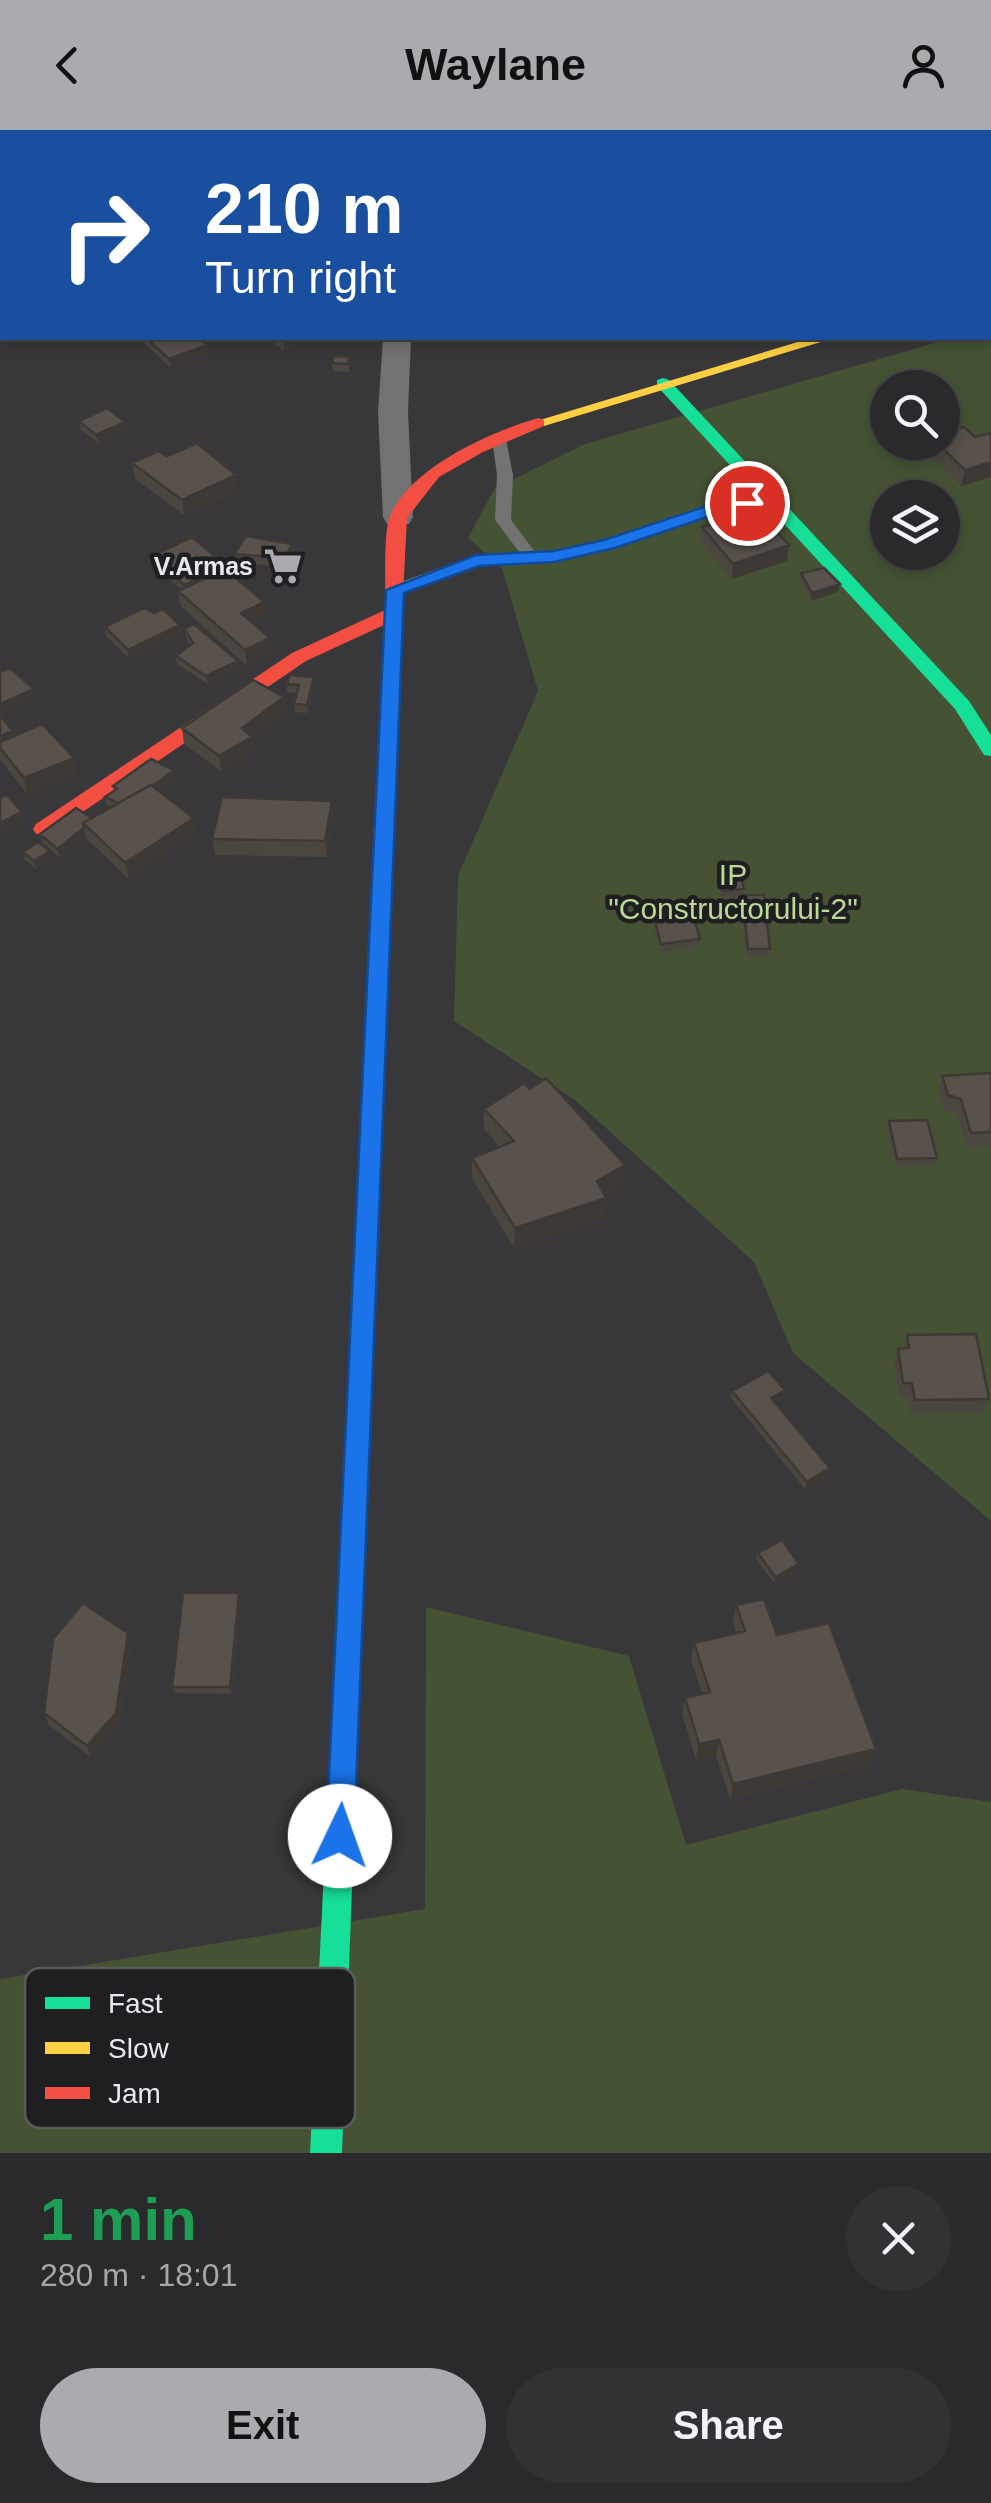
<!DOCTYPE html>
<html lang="en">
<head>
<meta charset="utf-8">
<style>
	:root { --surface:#2a2a2c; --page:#323234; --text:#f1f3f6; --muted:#a5a7a9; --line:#464648; --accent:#aaabae }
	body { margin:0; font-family:Helvetica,sans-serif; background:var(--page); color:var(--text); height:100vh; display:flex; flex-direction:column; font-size:38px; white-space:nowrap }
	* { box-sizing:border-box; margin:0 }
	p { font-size:32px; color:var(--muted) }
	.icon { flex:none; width:55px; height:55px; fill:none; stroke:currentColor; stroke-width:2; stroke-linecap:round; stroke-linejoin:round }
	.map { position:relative; height:2023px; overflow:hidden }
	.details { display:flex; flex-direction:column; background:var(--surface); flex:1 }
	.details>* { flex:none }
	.banner { position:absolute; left:0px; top:0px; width:992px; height:210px; box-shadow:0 5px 15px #0003,0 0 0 2px var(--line); background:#1a4fa0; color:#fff; overflow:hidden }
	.tools { position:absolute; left:870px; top:240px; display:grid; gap:20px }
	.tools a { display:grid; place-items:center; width:90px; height:90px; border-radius:50%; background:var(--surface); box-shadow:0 5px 15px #0003,0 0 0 2px var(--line); font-size:50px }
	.pin { position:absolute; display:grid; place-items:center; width:85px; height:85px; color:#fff; margin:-42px; border:5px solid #fff; border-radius:50%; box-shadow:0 2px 10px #0007 }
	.me { position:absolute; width:110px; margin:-55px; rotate:3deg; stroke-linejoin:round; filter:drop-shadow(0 0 8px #0008) }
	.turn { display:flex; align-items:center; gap:35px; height:210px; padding:0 40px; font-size:45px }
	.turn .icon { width:130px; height:130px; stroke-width:2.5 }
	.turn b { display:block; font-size:70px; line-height:85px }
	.round { display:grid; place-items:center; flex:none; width:105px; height:105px; border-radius:52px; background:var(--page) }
	.overview { display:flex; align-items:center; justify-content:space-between; height:170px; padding:0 40px }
	h1 { font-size:60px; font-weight:700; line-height:75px; color:#1e9e55 }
	.primary-button { display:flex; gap:20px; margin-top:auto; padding:20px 40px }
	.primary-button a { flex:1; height:115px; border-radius:60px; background:var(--accent); color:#111; font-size:40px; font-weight:700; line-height:115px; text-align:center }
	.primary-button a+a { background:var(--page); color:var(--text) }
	header { display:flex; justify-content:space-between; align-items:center; height:130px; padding:0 40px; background:var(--accent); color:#111; font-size:45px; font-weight:700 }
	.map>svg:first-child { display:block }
	.green { fill:#455334; fill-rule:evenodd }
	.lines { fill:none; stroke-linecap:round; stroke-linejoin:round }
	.lane { fill:#727272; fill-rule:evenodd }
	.street { fill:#727272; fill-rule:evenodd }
	.fast { fill:#16e098; fill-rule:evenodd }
	.slow { fill:#ffcf43; fill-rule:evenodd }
	.jam { fill:#f24e42; fill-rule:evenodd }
	.wall { fill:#4c4641 }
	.shaded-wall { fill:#3e3935 }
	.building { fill:#58514c; stroke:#3e3935; stroke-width:2.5 }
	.route { fill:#1a73e8; stroke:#114b97; stroke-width:2.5 }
	.labels { text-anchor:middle; stroke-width:9; stroke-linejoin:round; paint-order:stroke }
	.far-poi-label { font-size:25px; font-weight:bold; fill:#e8e9ec; stroke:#1f1f21; text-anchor:end }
	.park-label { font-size:30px; fill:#bbda95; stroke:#1f1f21 }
	.key { fill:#1f1f21; stroke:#5b5c5e; stroke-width:2.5 }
	.key-label { font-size:28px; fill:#e8e9ec }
</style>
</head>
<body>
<header><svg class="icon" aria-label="back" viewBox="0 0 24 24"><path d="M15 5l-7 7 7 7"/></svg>Waylane<svg class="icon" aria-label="person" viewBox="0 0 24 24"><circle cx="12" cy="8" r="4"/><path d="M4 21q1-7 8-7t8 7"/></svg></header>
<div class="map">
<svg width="991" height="2023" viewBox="0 0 991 2023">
	<rect width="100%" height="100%" fill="#38383b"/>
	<path class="green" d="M991,196v1195l-198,-168 -39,-91 -179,-162 -121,-79 4,-145 80,-185 -36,-123 -34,-30 27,-50 90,-44 367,-106h38zM888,258h54v54h-54zM888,368h54v54h-54z
		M426,1477l203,49 57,189 216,-56 89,13v351h-991v-174l425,-70z"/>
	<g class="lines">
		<path class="lane" d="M499,305l7,4 7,36 -2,45 24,32c24,-1 48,-6 70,-12 33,-9 149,-57 174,-40l-8,5 -47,6 -110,36 -60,14 -75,4 -78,29h-12v-8l82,-29 49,-4 -25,-33 2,-45 -5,-36z"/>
		<path class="street" d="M397,0h24v2h-24z
			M383,208h28l-3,74 5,105 -4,7h-22l-4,-7 -5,-105z"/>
		<path class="fast" d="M663,248l6,2 300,321 22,34v21l-7,-1 -29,-46 -298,-323v-6z
			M348,1506l9,4 4,9 -19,504h-32l25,-504 4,-9z"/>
		<path class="slow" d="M990,156h1v10h-1z
			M811,208h23l-290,88 -14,-3z
			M385,666l10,7 -34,846 -4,9 -9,4 -9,-4 -4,-9 40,-846z"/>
		<path class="jam" d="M538,288l6,2v6l-61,26 -44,25 -32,41 -15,290h-14l-3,-5 9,-178 -78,36 -256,173h-14l-3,-5 3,-5 256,-171 93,-43c1,-20 -2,-78 5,-94 21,-49 100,-84 148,-98z"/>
	</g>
	<path class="wall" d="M141,208h32l35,15 -38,14 -29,-27z
		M266,208h45l-27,12z
		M349,227v15l-16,-1 -1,-8z
		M79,291l46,1 1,8 -28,13 -18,-14z
		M991,303v44l-30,9 -34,-34 2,-10h13l33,-5z
		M167,326l71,35 -54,24 -49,-36 -3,-16z
		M702,397l87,18 -2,16 -55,18 -32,-37z
		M292,414l1,8 -8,15 -50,-5 -1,-8z
		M152,426l73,9v4l40,48 -12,6 19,30 -25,13 -66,-60 -3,-15 3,-2 -28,-24z
		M801,443l39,11 -2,8 -27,9 -11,-19z
		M154,483l26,12 1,8 -52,25 -23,-22 -1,-9z
		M185,499l53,32 1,8 -31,15 -31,-20 -1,-8 14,-11 -4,-8z
		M314,547v8l-6,28 -13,-1 -1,-8 3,-11 -10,-1v-8z
		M284,567l2,15 -34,26 2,14 -33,19 -37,-27 -2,-16z
		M0,585l13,16 1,5 60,22 3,16 -50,20 -27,-35z
		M176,649l-17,12 38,42 -69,45 -42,-40 -1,-2 -26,21 -17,-15 -2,-8 52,-16 19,-11 -5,-2 -1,-8 9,-6 -1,-5z
		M332,671l2,16 -7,40 -112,-2 -3,-16z
		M23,722l28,7 -15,10 -11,-9z
		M720,748l24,11 -1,6 27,54 -1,8h-22l-6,-54v-6l-19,2 -3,-13z
		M651,775l49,34 -1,8 -38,5 -11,-38z
		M991,943v73l-24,2 -11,-35 -12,-3 -5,-19 3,-15z
		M530,959l95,76 -1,20 -19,11v22l-91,30 -42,-70v-20l28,-11 -16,-18v-20z
		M889,991l48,37 -2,7 -39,2 -9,-38z
		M907,1205l82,64 -5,13 -73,2 -3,-17h-9l-5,-34 4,-14h5z
		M785,1260l-2,8 -8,5 53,72 -23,14 -74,-91 1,-7z
		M758,1423l41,11 -2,6 -23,13 -18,-24z
		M240,1469l-8,95 -58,-1 -2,-6z
		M736,1475l41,30 93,130 -140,34 -14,-43 -20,4 -14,-46 3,-16 17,-4 -11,-34 3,-17 42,-10 -3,-11z
		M131,1515l-11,80 -29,32 -42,-32 -5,-12z"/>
	<path class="shaded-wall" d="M283,208h28l-27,12z
		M207,215l1,8 -38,14 -1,-8z
		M125,292l1,8 -28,13 -2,-8z
		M991,332v15l-30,9 4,-16z
		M236,345l2,16 -54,24 -2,-15z
		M292,414l1,8 -8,15v-9z
		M789,415l-2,16 -55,18 1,-15z
		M225,435l1,8 -41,20 -1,-8z
		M840,454l-2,8 -27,9 1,-8z
		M264,472l1,15 -22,11 -2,-15z
		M180,495l1,8 -52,25 -1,-8z
		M270,508l2,15 -25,13 -2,-16z
		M238,531l1,8 -31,15 -2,-8z
		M314,547v8l-6,28 -1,-8z
		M34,559l2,9 -36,15v-9z
		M284,567l2,15 -34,26 2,14 -33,19 -2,-15 23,-28z
		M13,601l2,8 -15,6v-9z
		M74,628l3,16 -50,20 -3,-16z
		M174,640l2,9 -35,26 -2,-8z
		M332,671l2,16 -7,40 -2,-16z
		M22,682l2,8 -24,12v-9z
		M194,688l3,15 -69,45 -3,-15z
		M84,698l1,8 -26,21 -2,-8z
		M50,721l1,8 -15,10 -2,-8z
		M625,1035l-1,20 -28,16 1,-20z
		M606,1068l-1,20 -91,30 1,-20z
		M785,1260l-2,8 -13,8 1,-8z
		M830,1338l-2,7 -23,14 2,-7z
		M799,1434l-2,6 -23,13 1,-6z
		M239,1463l1,6 -8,95 -2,-7z
		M128,1503l3,12 -11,80 -29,32 -4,-11z
		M719,1610l-3,16 -20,4 3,-16z
		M876,1619l-6,16 -140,34 3,-15z"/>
	<path class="building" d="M280,0h10l4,2h-21z
		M967,0h24v8l-1,-6h-27z
		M146,208h53l8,7 -38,14z
		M334,226l15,1 -1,7 -16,-1z
		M107,278l18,14 -29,13 -17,-14z
		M964,297l11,10 16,-4v29l-26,8 -29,-28h6v-9z
		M197,313l39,32 -54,25 -50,-37 26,-12 9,5z
		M757,381l32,34 -56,19 -31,-37z
		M246,406l46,8 -7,14 -51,-4z
		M192,407l33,28 -41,20 -32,-29z
		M824,438l16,16 -28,9 -11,-20z
		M225,439l39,33 -23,11 29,25 -25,12 -67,-59z
		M144,478l10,5 9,-4 17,16 -52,25 -23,-23z
		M194,494l44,37 -32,15 -30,-20 17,-13 -8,-14z
		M10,538l24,21 -34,15v-32z
		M289,545l25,2 -7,28 -13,-1 5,-19 -12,-1z
		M253,550l31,17 -42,31 10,9 -33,19 -37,-28z
		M0,585l13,16 -13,5z
		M42,594l32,34 -50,20 -24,-30v-6z
		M151,629l23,11 -21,16 -2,-1 -33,18 -13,-6 12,-8 -4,-3z
		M151,655l43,33 -69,45 -42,-40z
		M7,665l15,17 -22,11v-25z
		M222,667l110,4 -7,40 -113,-2z
		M76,678l16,10 -9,5 1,5 -27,21 -17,-15z
		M38,712l12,9 -16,10 -11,-9z
		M741,747l3,12 -21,2 -3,-13z
		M742,765h22l6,54h-22z
		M689,772l11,37 -39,5 -10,-39z
		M991,943v59l-20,1 -10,-34 -13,-4 -6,-19z
		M546,948l79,87 -28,16 9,17 -91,30 -43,-70 42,-17 -30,-32 40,-26 6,6z
		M927,990l10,38 -40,1 -8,-38z
		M976,1204l13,65 -74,1 -3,-17h-9l-5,-34 11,-1 -2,-13z
		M768,1241l17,19 -14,8 59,70 -23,14 -75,-91z
		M782,1410l17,24 -24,13 -17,-24z
		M183,1463h56l-9,94h-58z
		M764,1469l13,36 52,-12 47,126 -143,35 -14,-44 -20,4 -14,-46 25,-6 -16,-49 51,-12 -9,-26z
		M83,1473l45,30 -12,80 -29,33 -43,-33 9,-74z"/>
	<path class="route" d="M747,368l8,5 -2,4 -28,4 -110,37 -61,14 -75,4 -75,27 -50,1243 -4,10 -10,4 -10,-4 -4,-10 60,-1246 90,-35 78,-4 50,-11 112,-37z"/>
	<defs>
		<g id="supermarket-bare" transform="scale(3)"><path d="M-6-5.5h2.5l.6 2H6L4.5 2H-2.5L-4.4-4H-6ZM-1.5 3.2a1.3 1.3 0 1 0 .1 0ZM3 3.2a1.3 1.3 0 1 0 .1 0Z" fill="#aaabae" stroke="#1f1f21" stroke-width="2.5" paint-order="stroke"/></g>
	</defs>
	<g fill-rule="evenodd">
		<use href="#supermarket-bare" x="283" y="436"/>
	</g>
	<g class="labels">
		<g class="far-poi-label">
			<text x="253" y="445">V.Armas</text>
		</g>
		<g class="park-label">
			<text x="733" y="755">IP<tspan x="733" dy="34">"Constructorului-2"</tspan></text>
		</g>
	</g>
	<rect x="25" y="1838" width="330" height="160" rx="15" class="key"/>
	<rect x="45" y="1867" width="45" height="12" fill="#16e098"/>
	<rect x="45" y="1912" width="45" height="12" fill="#ffcf43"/>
	<rect x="45" y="1957" width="45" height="12" fill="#f24e42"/>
	<g class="key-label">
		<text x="108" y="1883">Fast</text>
		<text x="108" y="1928">Slow</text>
		<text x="108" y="1973">Jam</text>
	</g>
</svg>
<div class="tools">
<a><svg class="icon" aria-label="search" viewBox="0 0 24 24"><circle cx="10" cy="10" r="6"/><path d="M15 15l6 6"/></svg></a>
<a><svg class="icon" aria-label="layers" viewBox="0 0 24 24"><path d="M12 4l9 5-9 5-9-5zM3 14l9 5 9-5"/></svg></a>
</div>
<div class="pin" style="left:747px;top:373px;background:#d93025"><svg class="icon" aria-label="arrive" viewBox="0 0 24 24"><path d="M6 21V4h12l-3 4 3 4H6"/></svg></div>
<svg class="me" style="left:340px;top:1706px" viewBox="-20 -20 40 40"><circle r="19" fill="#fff"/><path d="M0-13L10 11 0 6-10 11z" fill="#1a73e8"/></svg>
<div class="banner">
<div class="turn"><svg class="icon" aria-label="right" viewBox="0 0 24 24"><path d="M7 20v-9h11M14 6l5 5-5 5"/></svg><div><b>210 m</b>Turn right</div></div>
</div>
</div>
<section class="details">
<div class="overview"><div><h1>1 min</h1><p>280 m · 18:01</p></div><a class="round"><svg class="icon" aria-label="close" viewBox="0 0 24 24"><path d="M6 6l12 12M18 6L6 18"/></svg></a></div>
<div class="primary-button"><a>Exit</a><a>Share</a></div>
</section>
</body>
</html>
